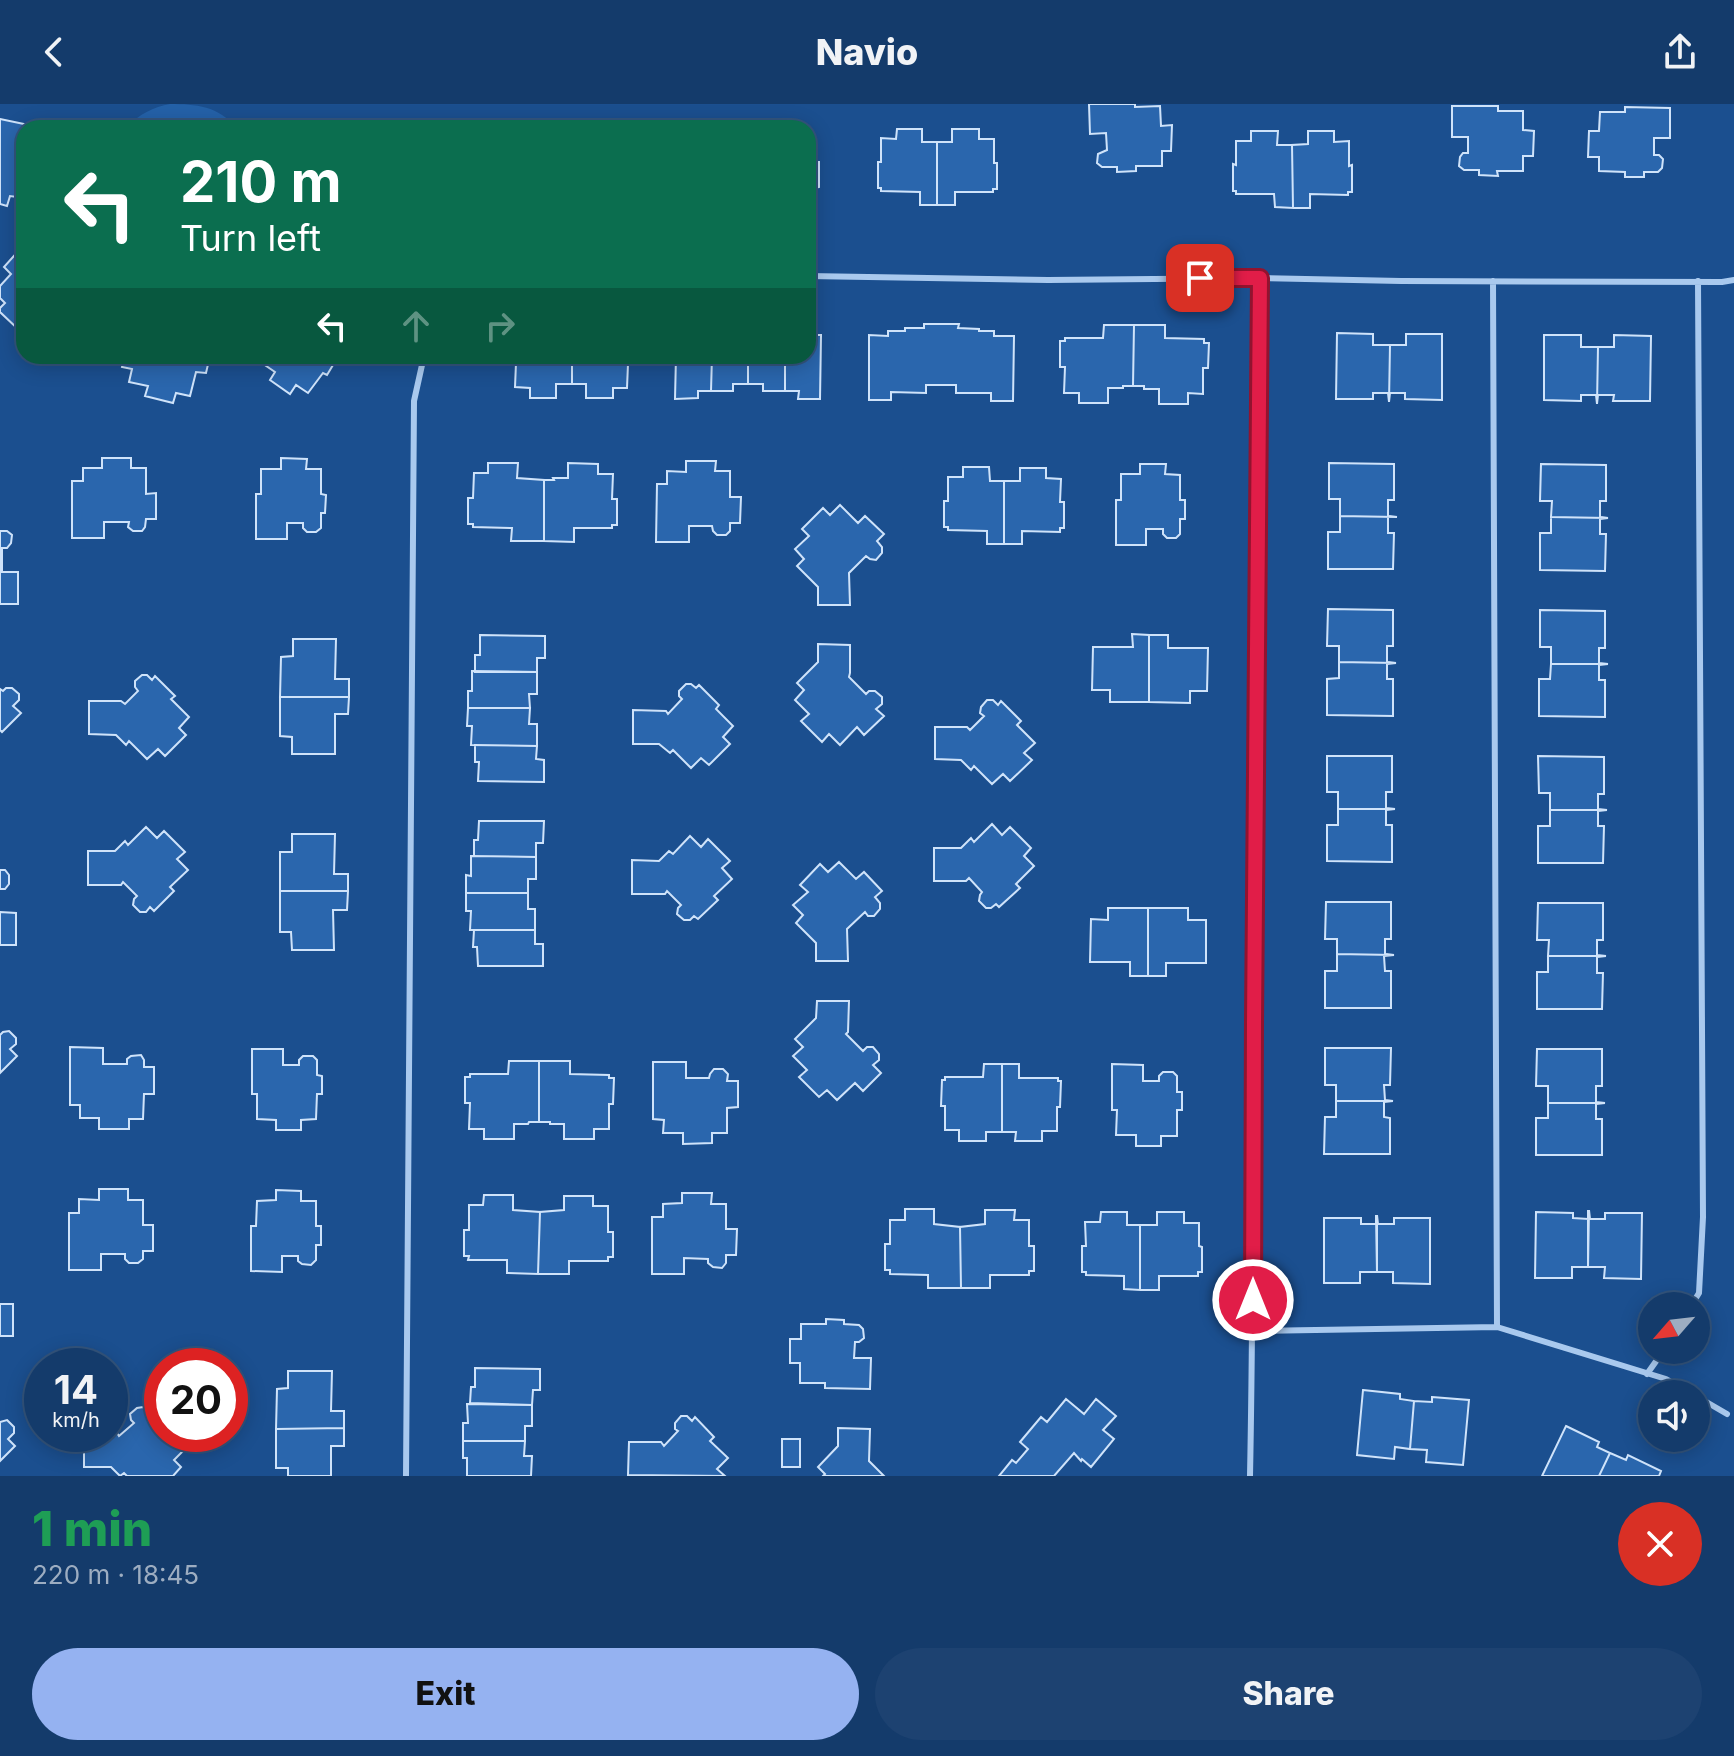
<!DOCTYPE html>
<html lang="en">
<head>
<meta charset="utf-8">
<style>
	:root { --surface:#143b6b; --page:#1d4271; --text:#f1f3f6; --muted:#9dadc1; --line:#33557e; --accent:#95b2f1 }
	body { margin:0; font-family:Inter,sans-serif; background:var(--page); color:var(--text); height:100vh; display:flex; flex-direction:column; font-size:30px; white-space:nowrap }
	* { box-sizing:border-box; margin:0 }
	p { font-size:26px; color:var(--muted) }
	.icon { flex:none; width:44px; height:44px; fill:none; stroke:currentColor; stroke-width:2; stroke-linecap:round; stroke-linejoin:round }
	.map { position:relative; height:1372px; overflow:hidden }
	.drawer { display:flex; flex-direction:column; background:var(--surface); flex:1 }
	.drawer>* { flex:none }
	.guide { position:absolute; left:16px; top:16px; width:800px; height:244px; border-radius:24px; box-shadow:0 4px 20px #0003,0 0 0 2px var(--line); background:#0b6e4f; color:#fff; overflow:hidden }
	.needle { width:52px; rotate:242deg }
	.fabs { position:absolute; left:1638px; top:1188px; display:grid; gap:16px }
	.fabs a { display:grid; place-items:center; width:72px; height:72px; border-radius:50%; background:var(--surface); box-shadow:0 4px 20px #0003,0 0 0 2px var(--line); font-size:40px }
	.speed { position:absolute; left:24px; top:1244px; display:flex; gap:16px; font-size:40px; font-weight:700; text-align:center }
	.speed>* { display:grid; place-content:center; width:104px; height:104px; border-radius:50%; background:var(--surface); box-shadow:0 4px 20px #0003,0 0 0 2px var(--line); line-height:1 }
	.speed small { font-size:20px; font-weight:400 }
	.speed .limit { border:12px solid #d22; background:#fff; color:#111 }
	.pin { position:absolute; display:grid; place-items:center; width:68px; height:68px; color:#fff; margin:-34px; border-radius:16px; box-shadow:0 4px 12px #0006 }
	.me { position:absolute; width:88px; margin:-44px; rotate:0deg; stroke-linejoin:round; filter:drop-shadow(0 0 6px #0008) }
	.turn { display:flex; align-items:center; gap:28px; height:168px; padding:0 32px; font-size:36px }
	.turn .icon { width:104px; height:104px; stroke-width:2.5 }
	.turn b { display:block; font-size:56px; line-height:68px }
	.lanes { display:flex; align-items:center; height:76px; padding:0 32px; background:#0003; justify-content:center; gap:40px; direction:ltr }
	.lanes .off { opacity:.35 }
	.round { display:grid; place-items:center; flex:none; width:84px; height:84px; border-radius:42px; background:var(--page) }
	.head { display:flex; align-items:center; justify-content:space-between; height:136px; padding:0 32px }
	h1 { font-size:48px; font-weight:800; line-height:60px; color:#1e9e55 }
	.button { display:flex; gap:16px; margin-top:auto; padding:16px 32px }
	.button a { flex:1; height:92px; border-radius:48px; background:var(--accent); color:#111; font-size:32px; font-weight:800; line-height:92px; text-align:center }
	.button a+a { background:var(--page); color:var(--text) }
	header { display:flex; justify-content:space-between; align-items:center; height:104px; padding:0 32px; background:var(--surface); font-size:36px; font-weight:800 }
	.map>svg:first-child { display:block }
	.green { fill:#2461a8 }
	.building { fill:#2a66ad; stroke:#cfe3fa; stroke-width:2 }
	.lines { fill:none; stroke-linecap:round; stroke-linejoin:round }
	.service { stroke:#a9c9ee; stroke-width:6 }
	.route-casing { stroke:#92132f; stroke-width:20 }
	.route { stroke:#e11d48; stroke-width:14 }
</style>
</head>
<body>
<header><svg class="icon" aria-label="back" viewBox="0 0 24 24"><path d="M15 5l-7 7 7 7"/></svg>Navio<svg class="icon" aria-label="share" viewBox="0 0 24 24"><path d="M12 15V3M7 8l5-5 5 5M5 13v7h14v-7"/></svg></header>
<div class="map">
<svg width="1734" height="1372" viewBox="0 0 1734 1372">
	<rect width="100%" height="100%" fill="#1b4f8f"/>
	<path class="green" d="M170,0c25,0 50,2 65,24h-108c11,-14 27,-21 43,-24z"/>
	<path class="building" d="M1089,0h46v3l25,-1 1,20 11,-1 -1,26h-9v15h-26v5l-19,1v-5h-15l-5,-4 1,-9 9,-4 -1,-17 -16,1z
		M1452,2h46v5h25v19l11,1 -1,25h-10v15h-26l1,5 -19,-1v-5h-15l-5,-4 1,-9 3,-4h5v-16h-16z
		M1625,3l45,1v30h-16v17h5l4,4 -1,9 -4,4h-14v5h-19v-5l-26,-1v-14h-11l1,-26h10l1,-19h25z
		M0,15l43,9h-19v28h-3l-5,24 5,1 3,4 -2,9 -5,3 -7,-1 -3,10 -7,-2z
		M897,25h25v13h15v63h-17v-13l-39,-1v-3h-3v-26h3v-24l15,1z
		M952,25h27v10h15v24h3v26h-4v3h-38v13h-18v-63h15z
		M1251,27h27l-1,14h15l1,63 -18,-1 -1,-13h-38v-3h-3v-27l3,1v-24h15z
		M1308,27h26v11l15,-1v25l3,-1v27h-4v3l-38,-1v14h-17l-1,-63 16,-1z
		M808,34h7l1,24h3v25l-4,1v3h-7z
		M21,144l3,3v73l-5,6 -19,-18v-4l5,-5 -5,-5v-12l11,-12 -7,-7z
		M924,220h35l-1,4 21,1v2h15v5h20l-1,65h-22v-8h-35v-8h-30v8l-35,-1v8h-22v-65l19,1v-5h17v-3h19z
		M1104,221h30l-1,61h-10v2h-15v15h-29v-10h-15l1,-26h-5v-26h5v-3h38z
		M1134,221h31v13l39,1v4h5l-1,25h-5v26l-15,-1v11h-29v-15h-15v-3h-11z
		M1337,229l36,1v11h17l-1,57 -1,-9h-15v6h-37z
		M1406,230h36v66l-37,-1v-6h-15l-1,9 1,-57h16z
		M808,231h13l-1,64h-22l1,-8h-14v-35h23z
		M1544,231h37v12h17l-1,57 -1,-9h-15v6l-37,-1z
		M1614,231l37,1 -1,65h-37l1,-6h-16l-1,9 1,-57h16z
		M124,252h86l-4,17 -10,-1 -6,24 -14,-3 -3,10 -28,-7 3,-10 -19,-4 3,-13 -10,-2z
		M263,252h70l-1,1 4,3 -9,15 -4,-2 -15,20 -12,-8 -6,9 -20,-14 5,-8 -16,-11z
		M512,252h60v28h-16v14h-26v-10l-15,-1 1,-24h-4z
		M572,252h59v8h-3l-1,24h-14v10h-27v-14h-14z
		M676,252h36l-1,35h-13v7l-23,1z
		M712,252h36v28h-15v7h-22z
		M748,252h37v35h-22v-7h-15z
		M102,354h29v10h15v26l10,-1v26h-10l-1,8 -3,4h-9l-5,-4 1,-5h-25v16h-32v-57h11v-13h19z
		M281,354l26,1 -1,10h15v25l5,1 -1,18h-4v15l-5,4h-9l-4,-4v-5h-16v16h-31v-45h5v-25h20z
		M686,357h30l-1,10h15v26h11l-1,26h-10v8l-4,4h-9l-4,-4 -1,-5h-23v16h-33l1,-58h10v-13l19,1z
		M488,359h30l-1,15 27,2v61h-33l1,-13 -39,-1v-3h-5v-26h5l1,-25h14z
		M568,359l30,1v10h15l-1,25h5v26h-5v3h-38v14l-30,-1v-61h10l-1,-2h15z
		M1329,359l65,1v36h-6v16l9,1 -57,-1v-17h-11z
		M1140,360h26l-1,10 15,1v25h5v19h-5v15l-4,4h-9l-4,-4v-5h-17v16h-30v-45h5v-26h19z
		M1541,360l65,1v36h-6v16l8,1 -57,-1 1,-16h-12z
		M963,363h26l1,14h14v63h-17v-13l-39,-1v-3h-4v-26h4v-24h15z
		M1020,364h26v10l15,1 -1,23h4v26h-4v4l-38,-1v13h-18v-63h16z
		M840,401l18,18 7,-7 19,18 -7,7 5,6v6l-6,7 -6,-1 -4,-3 -17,17 1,32h-32v-18l-21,-21 7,-7 -9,-10 14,-13 -7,-7 21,-21 7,7z
		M1340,412l57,1h-9v16h6l-1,36h-65v-37h12z
		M1551,413l57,1 -8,1v15h6l-1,37 -65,-1v-37h11z
		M0,427h7l5,4 -1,8 -4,5h-5v24h16v32h-18z
		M1328,505l65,1v36h-6v16l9,1 -57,-1v-16h-12z
		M1540,506l65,1v37h-6v15l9,1h-57v-17h-11z
		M1132,530l17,1v67h-39v-12h-18l1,-43h40z
		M480,531l65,1v22h-8v14h-62v-17h5z
		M1149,531h19v13h40l-1,43h-17v12l-41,-1z
		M293,535h43l-1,40h14v18h-69l1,-40 12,-1z
		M818,540l32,1v28l-1,4 17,17 3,-3h6l7,6v7l-6,5 8,7 -20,19 -7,-8 -17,18 -11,-11 -7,8 -21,-21 8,-7 -14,-14 9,-10 -7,-7 21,-21z
		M1339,558l57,1 -9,1v15h6v37l-66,-1v-36l12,-1z
		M1551,560h57l-9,1v15h6v37l-66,-1v-37h11z
		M472,567l65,1v22h-8l1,14h-62v-17h4z
		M142,571h5l5,5 3,-4 20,20 -4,3 18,18 -10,11 7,7 -21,21 -7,-7 -11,10 -18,-18 -3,4 -10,-10 -27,-1v-33h32l4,3 13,-13 -3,-4v-6z
		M686,580h5l5,4 3,-3 20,20 -3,4 17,17 -10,11 7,7 -21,21 -8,-7 -10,10 -18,-18 -3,3 -11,-9h-26v-34l33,1 2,3 14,-15 -3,-3v-5z
		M6,584h6l7,6v6l-6,6 8,7 -19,19 -2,-2v-41l3,2z
		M280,593h69l-1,17h-13v40h-43v-17l-12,-1z
		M987,596h6l5,5 3,-4 20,20 -4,4 18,18 -11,10 8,7 -22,21 -7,-7 -11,10 -18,-18 -3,4 -10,-10 -26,-1v-32h32l3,3 14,-14 -4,-3 1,-6z
		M468,604h62l-1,16h8v22l-66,-1 1,-19h-5z
		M475,641l62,1 -1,13 8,1v22l-66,-1 1,-19h-4z
		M1327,652h65v36h-6v16l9,1h-57v-17h-11z
		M1538,652l66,1v37h-6v15l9,1h-57v-17h-11z
		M1338,705h57l-9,1v15h6v37l-65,-1v-36h11z
		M1550,706h57l-9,1v15h6l-1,37h-65v-37h12z
		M479,717h65l-1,22h-7v14l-62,-1v-16h4z
		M992,720l10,11 8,-8 21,21 -7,8 10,10 -18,18 4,4 -21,19 -3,-3 -5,4h-5l-7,-7 1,-6 2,-3 -13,-14 -3,3h-32v-33h27l10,-10 3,4z
		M146,723l11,11 7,-7 21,21 -8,7 11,11 -18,17 4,4 -20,20 -4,-4 -4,5h-6l-7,-7 1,-6 3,-3 -14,-14 -2,3h-33v-34h27l10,-10 3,4z
		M292,730h43l-1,40h14v17h-68v-39h12z
		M690,732l11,11 7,-8 22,22 -8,7 10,11 -18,17 4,4 -20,19 -4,-3 -4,4h-6l-7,-6 1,-6 3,-3 -14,-14 -2,3h-33v-34l27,1 10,-10 4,3z
		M471,752l65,1v22h-8v14h-62v-18l5,1z
		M839,758l17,17 8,-7 18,19 -7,6 5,6v6l-6,7h-6l-3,-4 -18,17 1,32h-32v-18l-20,-20 7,-8 -10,-10 15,-13 -8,-7 20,-21 8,8z
		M0,766h5l4,5v9l-4,5h-5z
		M280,787h68l-1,19h-14l1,40h-42l-1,-18h-11z
		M466,789h62v16h7v21h-65l1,-19h-5z
		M1326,798h65v37h-6v15l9,1 -57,-1v-15h-12z
		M1538,799h65v37h-6v15l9,1h-58l1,-16h-12z
		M1108,804h40v68h-18v-14h-40l1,-43 17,1z
		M1148,804h40v12h18v43h-40v13h-18z
		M0,808l16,1v32h-16z
		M474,826h61v14h8v22h-65l-1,-19h-4z
		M1337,850l57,1 -10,1 1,15h6v37h-66v-37h12z
		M1548,852h58l-9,1v16h6l-1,36h-65v-37h11z
		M817,897h32l-1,31 -2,2 17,17 4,-4h6l6,7v6l-6,5 8,8 -18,18 -8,-8 -18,17 -10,-10 -8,7 -20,-20 8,-7 -14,-14 10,-9 -8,-8 21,-21z
		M9,927l7,7v6l-6,5 7,7 -17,17v-38l3,-3z
		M70,943l33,1v16h24v-5l4,-3 10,-1 3,5v7h10v27h-10l-1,25h-14v10h-30v-11h-19v-13h-10z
		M1325,944h66l-1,37h-6l1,15 8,1h-57v-16h-11z
		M252,945h31v16h16v-5l4,-4h10l4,4v15l5,1v18h-5l-1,25 -15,1v10h-25v-10l-19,-1v-25h-5z
		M1537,945h65v37h-6v16l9,1h-57v-17h-12z
		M509,957h30v61h-10l-1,2h-14v15h-30v-10h-15l1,-26h-5v-26h5v-3h38z
		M539,957h31v13l39,1v3h5l-1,26h-4v25h-15v10h-30v-15h-14v-2h-11z
		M653,958h33v16h23l1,-4 4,-5h9l5,5 -1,7h11v26l-11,1v25h-15v10l-29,1v-11h-20l1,-13 -11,-1z
		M984,960h18v68h-16v9h-27v-11h-14v-24h-4l1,-26h3v-3h38z
		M1002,960h17v14h39v3h3l-1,26h-3v24h-15v10h-27l1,-9h-14z
		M1112,960l31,1v16h16v-5l4,-4h10l4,4v16h5v18h-5v26h-16v10h-25v-11h-20l1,-25h-5z
		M1336,997h57l-9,1v15l6,1v36h-66l1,-37h11z
		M1548,999h57l-9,1v15h6v36h-66v-37h12z
		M99,1085h29v11h15v25h10v26h-10v8l-5,4h-9l-4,-4v-5h-24v16h-32v-57h10v-14l20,1z
		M276,1086l25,1v10h15v25h5v19h-5v15l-5,5 -9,-1 -4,-3v-5h-16v16l-31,-1v-45h5l1,-25 19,-1z
		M682,1089h30l-1,11h15v25h11l-1,26h-10v8l-4,5 -9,-1 -5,-4v-4l-24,-1v16h-32v-57h11v-13l19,-1z
		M484,1091h29v15l27,2 -2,62 -31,-1v-13h-39l1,-4h-5v-26h5v-25h14z
		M564,1092h29v10h15v26h5v25h-5v4h-39v13h-31l2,-62 24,-2z
		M905,1105h29v15l26,3 1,61h-33v-13l-38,-1v-4h-5v-26h5v-24h15z
		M985,1106h30l-1,10h15v26h5v25h-5v4h-39v13h-29l-1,-61 25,-3z
		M1588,1106v57h-16v11h-37l1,-66 37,1v5l15,1z
		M1589,1106l1,9h15v-6h37l-1,66 -37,-1 1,-11h-17z
		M1101,1108h26v13h13v65l-16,-1v-13l-38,-1v-3h-4v-26h4l-1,-24h15z
		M1157,1108h27v11h15v23l3,1v25h-4v4h-39v14h-19v-65h17z
		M1376,1111l1,57h-17v11h-36v-65h37v6h15z
		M1377,1111l1,9h16v-6h36v66l-37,-1v-11h-16z
		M0,1200h13v32h-13z
		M826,1215l18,1v4l15,1 4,4 1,9 -5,4h-4l-1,16h17l-1,31 -45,-1v-5h-25v-20h-10v-24h11v-15h25z
		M475,1264l65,1v21h-7l-1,15 -62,-2 1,-16h4z
		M288,1267h44l-1,40h13v17l-68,1 1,-40 11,-1z
		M1363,1286l37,4v5l14,2 -4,48 -15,-2 -1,12 -37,-4z
		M1432,1293l37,3 -6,65 -37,-3 1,-12 -17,-1 4,-48 18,1z
		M1066,1295l18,15 12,-15 20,17 -13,14 11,9 -23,28 -9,-8 -1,2 -7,-8 -20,23h-55l13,-16 4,3 12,-14 -8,-7 21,-25 6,5z
		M467,1300l65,1v21h-7v15h-62v-18h5z
		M143,1303l4,5 4,-4 11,12v14h7l15,16 -10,10 7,7 -8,9h-46l-3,-3 -4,3 -9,-9h-27v-33l33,-1 2,3 15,-13 -3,-3 -1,-6 7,-6z
		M681,1312h6l5,5 3,-4 19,20 -4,4 18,17 -11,11 8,7 -97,-1 1,-33h32l3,4 14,-15 -3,-2v-6z
		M7,1316l7,7v6l-6,6 7,7 -15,15v-39z
		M1566,1322l33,16 -2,5 13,6 -11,23h-57z
		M344,1324v18h-13v30h-43v-8h-12v-39z
		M838,1324l32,1 -1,32 15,15h-61l2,-2 -7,-7 20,-21z
		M782,1335h18v28h-18z
		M463,1337h62l-1,15h8l-1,20h-64v-18h-4z
		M1610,1349l16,7 2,-5 33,16 -2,5h-60z"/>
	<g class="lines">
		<path class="service" d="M808,172l240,4 212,-2 141,3 321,1 12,-2
			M1493,177l4,1046
			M1691,1202l8,-13 4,-76 -5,-936
			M1253,1227l244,-4 169,52 26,15
			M1647,1270l17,-24
			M1696,1292l31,18
			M406,1372l8,-1075 10,-45
			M1250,1372c3,-151 3,-303 4,-454 1,-248 5,-496 6,-744"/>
	</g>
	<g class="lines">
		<g class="route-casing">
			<path id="route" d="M1200,174h60l-6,744 -1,278"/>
		</g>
		<use href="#route" class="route"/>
	</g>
</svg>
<div class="fabs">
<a><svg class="needle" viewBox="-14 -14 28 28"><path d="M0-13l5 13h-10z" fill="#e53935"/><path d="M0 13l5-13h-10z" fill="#9dadc1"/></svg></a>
<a><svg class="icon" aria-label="sound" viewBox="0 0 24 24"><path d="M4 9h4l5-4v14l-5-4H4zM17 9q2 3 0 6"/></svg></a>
</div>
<div class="speed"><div>14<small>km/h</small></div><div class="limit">20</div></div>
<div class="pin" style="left:1200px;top:174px;background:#d93025"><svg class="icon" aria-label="arrive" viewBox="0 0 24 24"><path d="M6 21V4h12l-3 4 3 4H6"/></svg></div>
<svg class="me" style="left:1253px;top:1196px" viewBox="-20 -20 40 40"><circle r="17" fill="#e11d48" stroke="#fff" stroke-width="3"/><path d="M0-11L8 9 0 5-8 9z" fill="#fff"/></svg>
<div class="guide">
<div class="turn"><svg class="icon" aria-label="left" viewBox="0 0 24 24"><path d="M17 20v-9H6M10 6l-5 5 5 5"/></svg><div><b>210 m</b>Turn left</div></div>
<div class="lanes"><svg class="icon" aria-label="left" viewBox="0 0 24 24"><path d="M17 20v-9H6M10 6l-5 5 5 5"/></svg><svg class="icon off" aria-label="ahead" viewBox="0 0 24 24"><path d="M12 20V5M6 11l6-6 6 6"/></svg><svg class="icon off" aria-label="right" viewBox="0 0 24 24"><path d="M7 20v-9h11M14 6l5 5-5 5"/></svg></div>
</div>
</div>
<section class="drawer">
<div class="head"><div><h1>1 min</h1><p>220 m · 18:45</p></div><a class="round" style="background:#d93025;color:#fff"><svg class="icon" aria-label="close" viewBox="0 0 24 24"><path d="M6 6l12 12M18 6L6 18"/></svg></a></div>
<div class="button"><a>Exit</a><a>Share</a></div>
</section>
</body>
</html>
